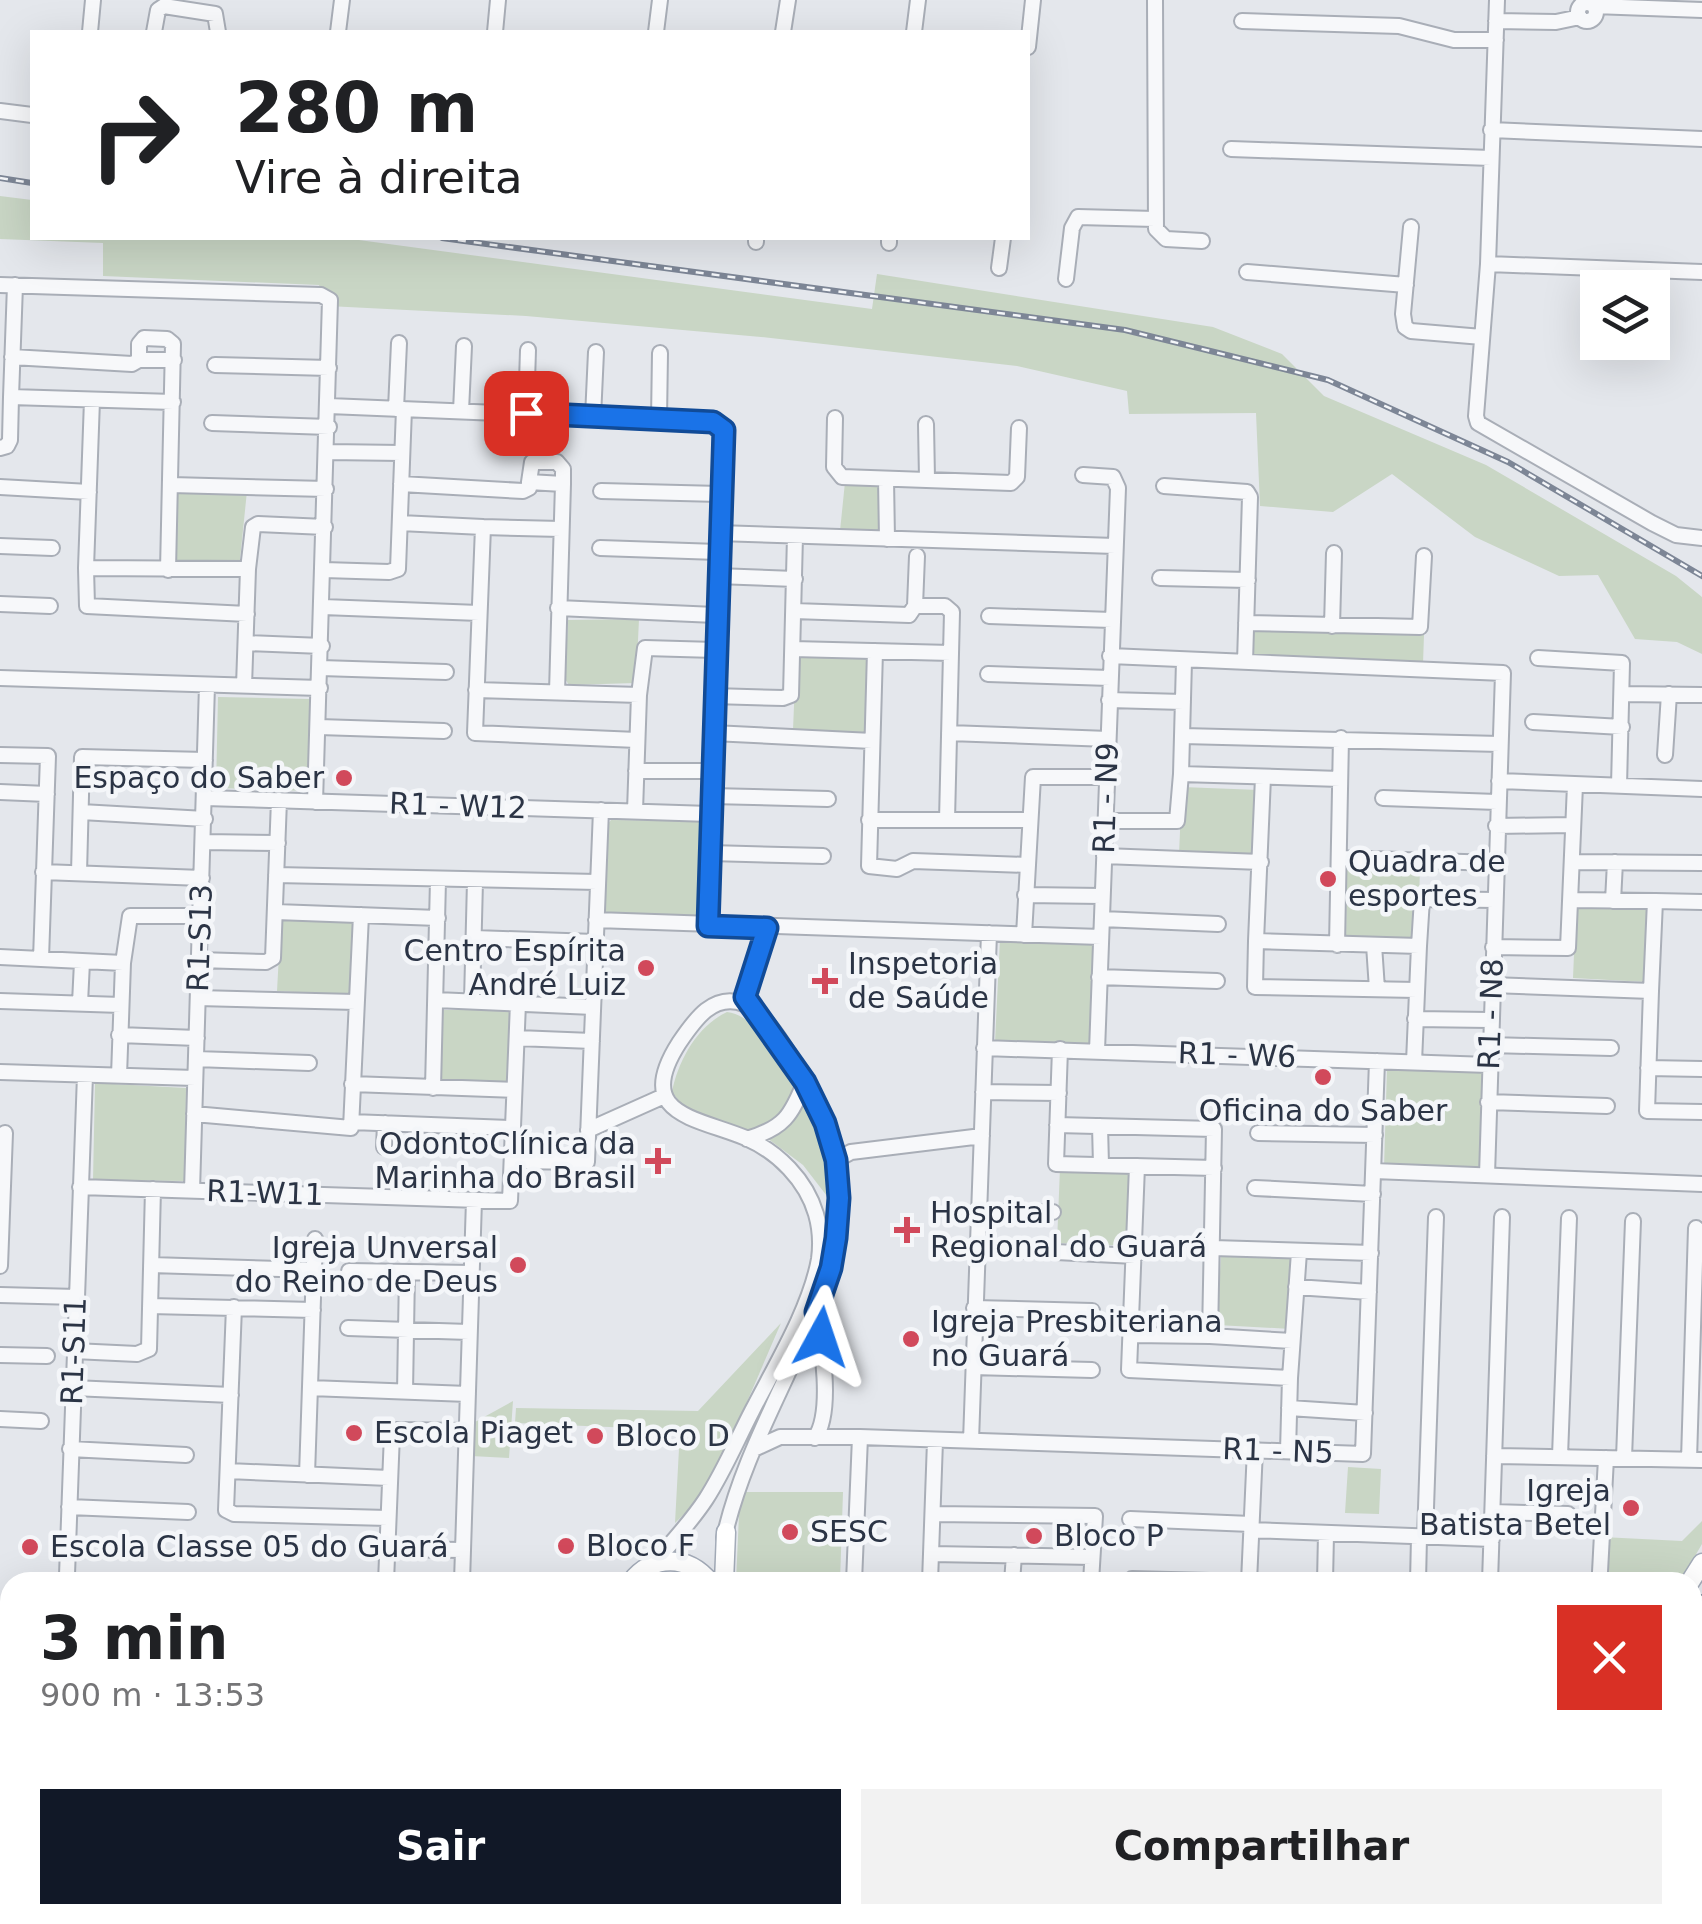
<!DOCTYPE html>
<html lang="pt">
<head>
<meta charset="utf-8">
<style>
	:root { --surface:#fff; --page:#f2f2f2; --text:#202124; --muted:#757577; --accent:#111827 }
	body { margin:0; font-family:"DejaVu Sans",sans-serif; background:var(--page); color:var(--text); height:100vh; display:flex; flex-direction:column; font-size:38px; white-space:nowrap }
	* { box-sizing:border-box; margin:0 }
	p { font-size:32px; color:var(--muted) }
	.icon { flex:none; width:55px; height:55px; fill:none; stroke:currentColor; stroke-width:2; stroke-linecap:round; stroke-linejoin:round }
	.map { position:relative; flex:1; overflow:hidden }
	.drawer { position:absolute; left:0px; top:1572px; width:1702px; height:352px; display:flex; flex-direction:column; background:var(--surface); border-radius:30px 30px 0 0; box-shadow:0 10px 40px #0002 }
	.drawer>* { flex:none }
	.top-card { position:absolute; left:30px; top:30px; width:1000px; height:210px; border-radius:0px; box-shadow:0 10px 40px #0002; background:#fff; color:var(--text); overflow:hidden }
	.buttons { position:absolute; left:1580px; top:270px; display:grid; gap:20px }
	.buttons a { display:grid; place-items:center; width:90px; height:90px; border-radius:0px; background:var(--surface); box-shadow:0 10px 40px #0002; font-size:50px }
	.pin { position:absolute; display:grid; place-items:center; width:85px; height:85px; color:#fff; margin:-42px; border-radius:20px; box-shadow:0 5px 15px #0006 }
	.me { position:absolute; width:110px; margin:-55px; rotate:5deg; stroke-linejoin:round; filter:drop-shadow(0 0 8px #0008) }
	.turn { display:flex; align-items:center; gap:35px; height:210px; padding:0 40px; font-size:45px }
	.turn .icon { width:130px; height:130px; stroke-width:2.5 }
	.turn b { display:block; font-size:70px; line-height:85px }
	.round { display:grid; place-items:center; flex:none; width:105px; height:105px; border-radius:0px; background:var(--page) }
	.overview { display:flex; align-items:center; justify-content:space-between; height:170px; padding:0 40px }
	h1 { font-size:60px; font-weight:600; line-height:75px }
	.cta { display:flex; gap:20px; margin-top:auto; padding:20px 40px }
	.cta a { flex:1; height:115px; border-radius:0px; background:var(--accent); color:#fff; font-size:40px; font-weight:600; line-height:115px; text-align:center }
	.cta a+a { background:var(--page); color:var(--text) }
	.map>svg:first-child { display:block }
	.green { fill:#c9d6c5 }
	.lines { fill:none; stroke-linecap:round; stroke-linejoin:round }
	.minor-casing { stroke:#a9aeb7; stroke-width:18 }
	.major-casing { stroke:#a3abb8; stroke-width:21 }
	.highway-casing { stroke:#8b94a3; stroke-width:24 }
	.minor { stroke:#f7f8fa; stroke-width:14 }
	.major { stroke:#fff; stroke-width:18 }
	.highway { stroke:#fff; stroke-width:20 }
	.rail-casing { stroke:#7d8696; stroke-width:6 }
	.rail { stroke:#f4f6f9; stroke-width:2.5; stroke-dasharray:8; stroke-linecap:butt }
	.route-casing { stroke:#114b97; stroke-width:25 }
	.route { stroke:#1a73e8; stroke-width:18 }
	.poi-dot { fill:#d1495b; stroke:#f4f6f9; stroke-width:4 }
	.labels { text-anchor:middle; stroke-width:9; stroke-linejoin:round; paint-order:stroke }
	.poi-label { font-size:30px; fill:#2b3445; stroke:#f4f6f9; text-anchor:start }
	.street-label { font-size:30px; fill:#2b3445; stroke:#f4f6f9 }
</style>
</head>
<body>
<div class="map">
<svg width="1702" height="1924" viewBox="0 0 1702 1924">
	<rect width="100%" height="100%" fill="#e4e7ec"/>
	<path class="green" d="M0,196l32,4v38h312l528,71 5,-35 336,53 69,27 42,42 162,69 190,111 26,21v57l-25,-12 -42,-3 -37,-64 -39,1 -84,-39 -83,-63 -59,38 -73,-6 -4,-93 -127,1 -2,-23 -110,-25 -256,-29 -235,-21 -198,-10 -9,-21 -216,-9v-33l-103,-4z
		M845,482l36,2 -2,46 -39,1z
		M171,484l76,7 -8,78 -73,-6z
		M639,619l-3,64 -67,2 -4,-6 3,-59z
		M1254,630l170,5 -1,29 -170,-6z
		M796,656h67l7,7 -6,70 -71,-3z
		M218,697l92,2 -2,92 -92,-3z
		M1182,787l77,3 -3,68 -77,-4z
		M611,820l89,1 6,5v12l-7,2 -1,68h7l-5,12 -99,-2 -1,-30 7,-63z
		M1347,865l73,2 -2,71 -72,-1z
		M1576,906l73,3 -3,73 -73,-4z
		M281,918l72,4 -4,73 -72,-4z
		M1000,939l96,4 -4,103 -97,-4z
		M442,1010h68l-4,74 -66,-4z
		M727,1012c30,4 56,47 66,74l-4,21 -26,22 -14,1 -53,-17 -14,-8 -10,-13c6,-31 25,-66 55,-80z
		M1387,1069l99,3 -3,98 -99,-3z
		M95,1083l91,5 -1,93 -92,-1z
		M803,1099c16,34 25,63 27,101l-27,-35 -36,-27c19,-8 30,-19 36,-39z
		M1060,1168l75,2 -3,76 -75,-3z
		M1221,1255l74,2 -4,72 -74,-4z
		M781,1323l-72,167 -34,33 5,-93 -165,-7 1,-15 182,3z
		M513,1401l-4,57 -38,-2 4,-34z
		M1348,1467l33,2 -2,45 -34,-1z
		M740,1492h103l-3,90h-104z
		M1702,1521v23l-22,38h-81l3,-45 80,4z"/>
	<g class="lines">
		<g class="minor-casing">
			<path id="minor" d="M1155,0l1,229 10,10 36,2
				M1497,0l-9,264 -12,152 2,7 174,100 24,12 26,3
				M1578 12a9 9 0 1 1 18 0a9 9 0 1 1-18 0Z
				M1594,6l108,4
				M1242,21l157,5 55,14h42
				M1496,21l60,1 24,-5
				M90,32l3,-32
				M154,32l4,-22 6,-4 51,8 3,18
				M338,32l4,-32
				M495,32l3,-32
				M656,32l4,-32
				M783,32l5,-32
				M914,32l4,-32
				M1028,47l5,-47
				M0,111l32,4
				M1491,130l211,9
				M1231,149l260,9
				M1411,227l-8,87 2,13 6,4 71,6
				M756,242v-4
				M889,243v-5
				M1488,264l214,8
				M999,268l4,-30
				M1247,272l159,13
				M1066,279l6,-51 6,-11 77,2
				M0,285l321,10 9,5 -15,502
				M15,285l-4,112 162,5
				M12,357l120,7 7,-4h35
				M139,360v-16l5,-6 23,1 6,5 -5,226
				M215,365l114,3
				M92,400l-6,168 162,1
				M329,406l384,16 8,4 -13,500
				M396,409l3,-66
				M461,411l3,-65
				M526,413l2,-63
				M593,417l3,-65
				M835,418l-1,49 8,10 169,6 6,-6 2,-49
				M659,419l1,-66
				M212,423l117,4
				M926,424l1,55
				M0,448l7,-2 3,-6 1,-43
				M328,452l74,1
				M1083,475l30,2 5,11 -21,563
				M886,479l1,60
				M401,484l122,7 6,-3v-6
				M171,485l155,4
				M1164,486l83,6 3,5 -5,165
				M0,487l89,5
				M601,491l119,3
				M400,523l83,4 -8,206 162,7
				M483,527l78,2
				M718,533l397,13
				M0,546l52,2
				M600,548l118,4
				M86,568l1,38 160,8
				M324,570l65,2 9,-3 6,-160
				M717,576l78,3
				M1160,578l88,2
				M0,604l50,2
				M915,606h30l7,6 -5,208
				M323,607l156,6
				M558,608l157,7
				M794,611l115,4 6,-9 2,-50
				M989,616l123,4
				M1246,623l174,4 4,-71
				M1332,626l2,-73
				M246,643l76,3
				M793,649l158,4
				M875,651l-6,215 28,3 16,-8 114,4
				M1110,656l393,17 -16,502
				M1538,658l84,5 -3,123
				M1184,661l-3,113 159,5
				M321,668l125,4
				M988,674l122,4
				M0,678l320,10
				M244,686l4,-117 5,-42 5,-3 67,3
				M476,690l163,5 -4,116
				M557,692l6,-208v-15l-6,-7h-25l-3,20 34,2
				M1623,694l79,1
				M639,695l6,-47 70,2
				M713,696l70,2 8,-3 4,-159
				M1109,700l74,2
				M1533,722l89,5
				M319,727l125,4
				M713,733l159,8
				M949,733l159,6
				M1183,736l317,8
				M0,755l48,1 -7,203
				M1665,755l4,-61
				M636,771h75
				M1263,777l-7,164 163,5 -5,116
				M1499,781l203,8
				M0,792l47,2
				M711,796l117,3
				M205,798l505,16
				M1383,798l114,4
				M81,812l124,7
				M869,820h160
				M1104,821h73l4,-47
				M1496,826l77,-1
				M204,842l74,1
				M710,853l113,3
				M1104,856l157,6
				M1339,858l156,5
				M1572,862l130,1
				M43,872l159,6
				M79,873l3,-116 123,3
				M276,875l321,7
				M1025,895l77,1
				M1571,900l84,1
				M1613,901l2,-39
				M276,912l162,6
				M1102,919l116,5
				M596,920l505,17
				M1024,935l9,-158h73
				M474,938l121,4
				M1256,941l-1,46 162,3
				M1337,945l4,-207
				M1374,945l3,44
				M1419,946l3,-47 73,1
				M1493,947l75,1 7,-163
				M0,957l123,6
				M199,960l67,2 7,-4 6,-158
				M1099,977l118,4
				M1491,985l160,6 -4,120 55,1
				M1651,991l4,-90 47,1
				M198,998l158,4
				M436,1000l157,7
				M0,1001l121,4
				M472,1001l3,-120
				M80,1003l2,-41
				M751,1007l-6,-15 22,-64
				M1415,1019l75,1
				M119,1035l78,3
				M517,1038l75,3
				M1490,1045l121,3
				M984,1048l505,17
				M1060,1049l-4,115 158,4
				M196,1059l113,4
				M1648,1068l54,1
				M0,1072l195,6
				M85,1075l-18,500 4,6 44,1
				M119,1076l4,-113 7,-47h71
				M352,1084l162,6
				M433,1088l5,-208
				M983,1092l76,1
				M1488,1102l119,4
				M194,1114l157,14 10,-213
				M351,1122l162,6
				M1057,1125l157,4 -4,207 -78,-1
				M1100,1126l1,39
				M588,1130l76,-34
				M1258,1133l117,2
				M747,1139c37,-11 44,-23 58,-58
				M384,1147l1,-24
				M836,1160l15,-8 131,-16
				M512,1161l75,1 14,-352
				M1137,1166l-8,204 161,8
				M1374,1171l328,13
				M80,1187l430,14 8,-198
				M1255,1188l118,6
				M192,1191l15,-506
				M978,1212h75
				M976,1248l159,8
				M1213,1248l158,5
				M151,1265l164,5
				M0,1266l5,-133
				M349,1271l122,2
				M1296,1287l73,5
				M0,1295l77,2
				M150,1306l163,4
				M234,1307l-8,203 8,4 154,4
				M974,1308l118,3
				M348,1328l121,4
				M1210,1336l82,5
				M74,1351l63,3 12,-5 4,-160
				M0,1355l47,1
				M973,1367l119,3
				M73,1388l158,7
				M310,1388l158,6
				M405,1392l2,-120
				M1289,1408l76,5
				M0,1419l41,2
				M860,1437l503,17 14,-393
				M815,1438c18,-26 7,-94 1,-125
				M971,1441l18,-508
				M70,1449l116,6
				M754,1449l26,-12h80l-6,145
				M1288,1451l2,-73 9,-126
				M1494,1456l208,4
				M1560,1456l9,-238
				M1624,1458l9,-237
				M1689,1460l7,-232
				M228,1471l161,7
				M307,1475l8,-236
				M69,1507l119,5
				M1493,1512l75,2
				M933,1514l162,2 -4,66
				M1130,1519l121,5
				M1251,1530l241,9
				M1425,1537l11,-320
				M386,1549l77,1
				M931,1554l161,3
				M654,1563c18,-21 37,-41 52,-64 18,-28 31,-59 46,-88 23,-45 58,-102 67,-152 2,-15 1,-31 -3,-45 -10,-34 -38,-62 -70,-76 -51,-21 -113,-23 -67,-95 15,-22 34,-51 65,-39 23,10 44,48 57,70 104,175 -40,298 -77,464
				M1600,1572l6,-114
				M1132,1579l117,3 6,-133
				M386,1582l6,-148 4,-4 70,1
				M462,1582l12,-382
				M930,1582l5,-141
				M1012,1582l2,-27
				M1325,1582l1,-48
				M1418,1582l1,-45
				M1490,1582l12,-365
				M0,1762h10
				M0,1839l10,1
				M0,1876h10
				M1228,1918l133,6
				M27,1924l1,-9
				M107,1924v-9
				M141,1924l1,-9
				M265,1924v-9
				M842,1924l1,-9
				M955,1924v-9
				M1031,1924v-9
				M1067,1924l1,-9
				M1190,1924v-9"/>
		</g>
		<g class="major-casing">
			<path id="major" d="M631,1582c22,-28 57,-27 79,0
				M724,1582l2,-50
				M1690,1582l12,-19
				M0,1635l7,20 -7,13
				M0,1681l10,-1
				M1692,1800l10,-15
				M1692,1825l10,-16
				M753,1915l2,9
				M777,1915l3,9
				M1501,1924l3,-9
				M1614,1924l6,-9
				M1630,1924l6,-9"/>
		</g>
		<g class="highway-casing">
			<path id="highway" d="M1692,1622l10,-16
				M1692,1720l10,-15
				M1532,1924l4,-9
				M1576,1924l5,-9"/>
		</g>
		<use href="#minor" class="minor"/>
		<use href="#major" class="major"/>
		<use href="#highway" class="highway"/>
		<g class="rail-casing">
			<path id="rail" d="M0,178l32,5
				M442,238l683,92 203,50 180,82 194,114"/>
		</g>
		<use href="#rail" class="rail"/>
	</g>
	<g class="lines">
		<g class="route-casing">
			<path id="route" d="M526,413l187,9 11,8 -16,496 59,2 -22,69 60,85 20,41 11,37 3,38 -3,40 -5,30 -15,44 5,25"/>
		</g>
		<use href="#route" class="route"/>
	</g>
	<g class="poi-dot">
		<circle cx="344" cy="778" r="10"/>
		<circle cx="1328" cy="879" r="10"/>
		<circle cx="646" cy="968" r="10"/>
		<path d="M820 966h10v10h10v10h-10v10h-10v-10h-10v-10h10z"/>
		<circle cx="1323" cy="1077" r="10"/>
		<path d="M653 1146h10v10h10v10h-10v10h-10v-10h-10v-10h10z"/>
		<path d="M902 1215h10v10h10v10h-10v10h-10v-10h-10v-10h10z"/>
		<circle cx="518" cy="1265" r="10"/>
		<circle cx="911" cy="1339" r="10"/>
		<circle cx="354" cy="1433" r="10"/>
		<circle cx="595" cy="1436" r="10"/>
		<circle cx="1631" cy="1508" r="10"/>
		<circle cx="790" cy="1532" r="10"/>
		<circle cx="1034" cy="1536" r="10"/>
		<circle cx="566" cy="1546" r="10"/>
		<circle cx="30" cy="1547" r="10"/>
	</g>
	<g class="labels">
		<g class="poi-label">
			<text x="324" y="788" text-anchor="end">Espaço do Saber</text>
			<text x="1348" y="872">Quadra de<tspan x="1348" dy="34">esportes</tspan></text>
			<text x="626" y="961" text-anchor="end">Centro Espírita<tspan x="626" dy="34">André Luiz</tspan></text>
			<text x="848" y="974">Inspetoria<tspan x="848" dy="34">de Saúde</tspan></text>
			<text x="1323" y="1121" text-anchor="middle">Oficina do Saber</text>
			<text x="636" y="1154" text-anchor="end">OdontoClínica da<tspan x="636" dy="34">Marinha do Brasil</tspan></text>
			<text x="930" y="1223">Hospital<tspan x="930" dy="34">Regional do Guará</tspan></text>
			<text x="498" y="1258" text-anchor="end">Igreja Unversal<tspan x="498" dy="34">do Reino de Deus</tspan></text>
			<text x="931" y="1332">Igreja Presbiteriana<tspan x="931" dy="34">no Guará</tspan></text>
			<text x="374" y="1443">Escola Piaget</text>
			<text x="615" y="1446">Bloco D</text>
			<text x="1611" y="1501" text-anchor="end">Igreja<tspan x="1611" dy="34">Batista Betel</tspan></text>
			<text x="810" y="1542">SESC</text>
			<text x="1054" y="1546">Bloco P</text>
			<text x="586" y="1556">Bloco F</text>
			<text x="50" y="1557">Escola Classe 05 do Guará</text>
		</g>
		<g class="street-label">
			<text transform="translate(1106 798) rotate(-88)" y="10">R1 - N9</text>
			<text transform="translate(458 806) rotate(2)" y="10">R1 - W12</text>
			<text transform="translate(200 938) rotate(-88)" y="10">R1-S13</text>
			<text transform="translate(1491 1014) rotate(-88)" y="10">R1 - N8</text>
			<text transform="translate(1237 1055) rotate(2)" y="10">R1 - W6</text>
			<text transform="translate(265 1193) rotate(2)" y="10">R1-W11</text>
			<text transform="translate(74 1351) rotate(-88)" y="10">R1-S11</text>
			<text transform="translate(1278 1451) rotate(2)" y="10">R1 - N5</text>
		</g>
	</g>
</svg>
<div class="buttons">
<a><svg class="icon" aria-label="layers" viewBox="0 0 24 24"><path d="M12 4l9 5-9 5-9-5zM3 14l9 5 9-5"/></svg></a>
</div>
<div class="pin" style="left:526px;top:413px;background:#d93025"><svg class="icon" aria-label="arrive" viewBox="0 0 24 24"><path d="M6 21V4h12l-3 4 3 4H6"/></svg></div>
<svg class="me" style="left:821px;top:1337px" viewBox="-20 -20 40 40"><path d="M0-17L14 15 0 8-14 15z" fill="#1a73e8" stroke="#fff" stroke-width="4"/></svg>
<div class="top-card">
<div class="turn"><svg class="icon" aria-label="right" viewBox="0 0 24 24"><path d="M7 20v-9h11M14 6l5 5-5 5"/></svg><div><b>280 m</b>Vire à direita</div></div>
</div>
<section class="drawer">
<div class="overview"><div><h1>3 min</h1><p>900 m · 13:53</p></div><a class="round" style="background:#d93025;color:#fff"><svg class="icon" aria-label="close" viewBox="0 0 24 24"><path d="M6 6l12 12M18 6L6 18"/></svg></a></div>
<div class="cta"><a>Sair</a><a>Compartilhar</a></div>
</section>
</div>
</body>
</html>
